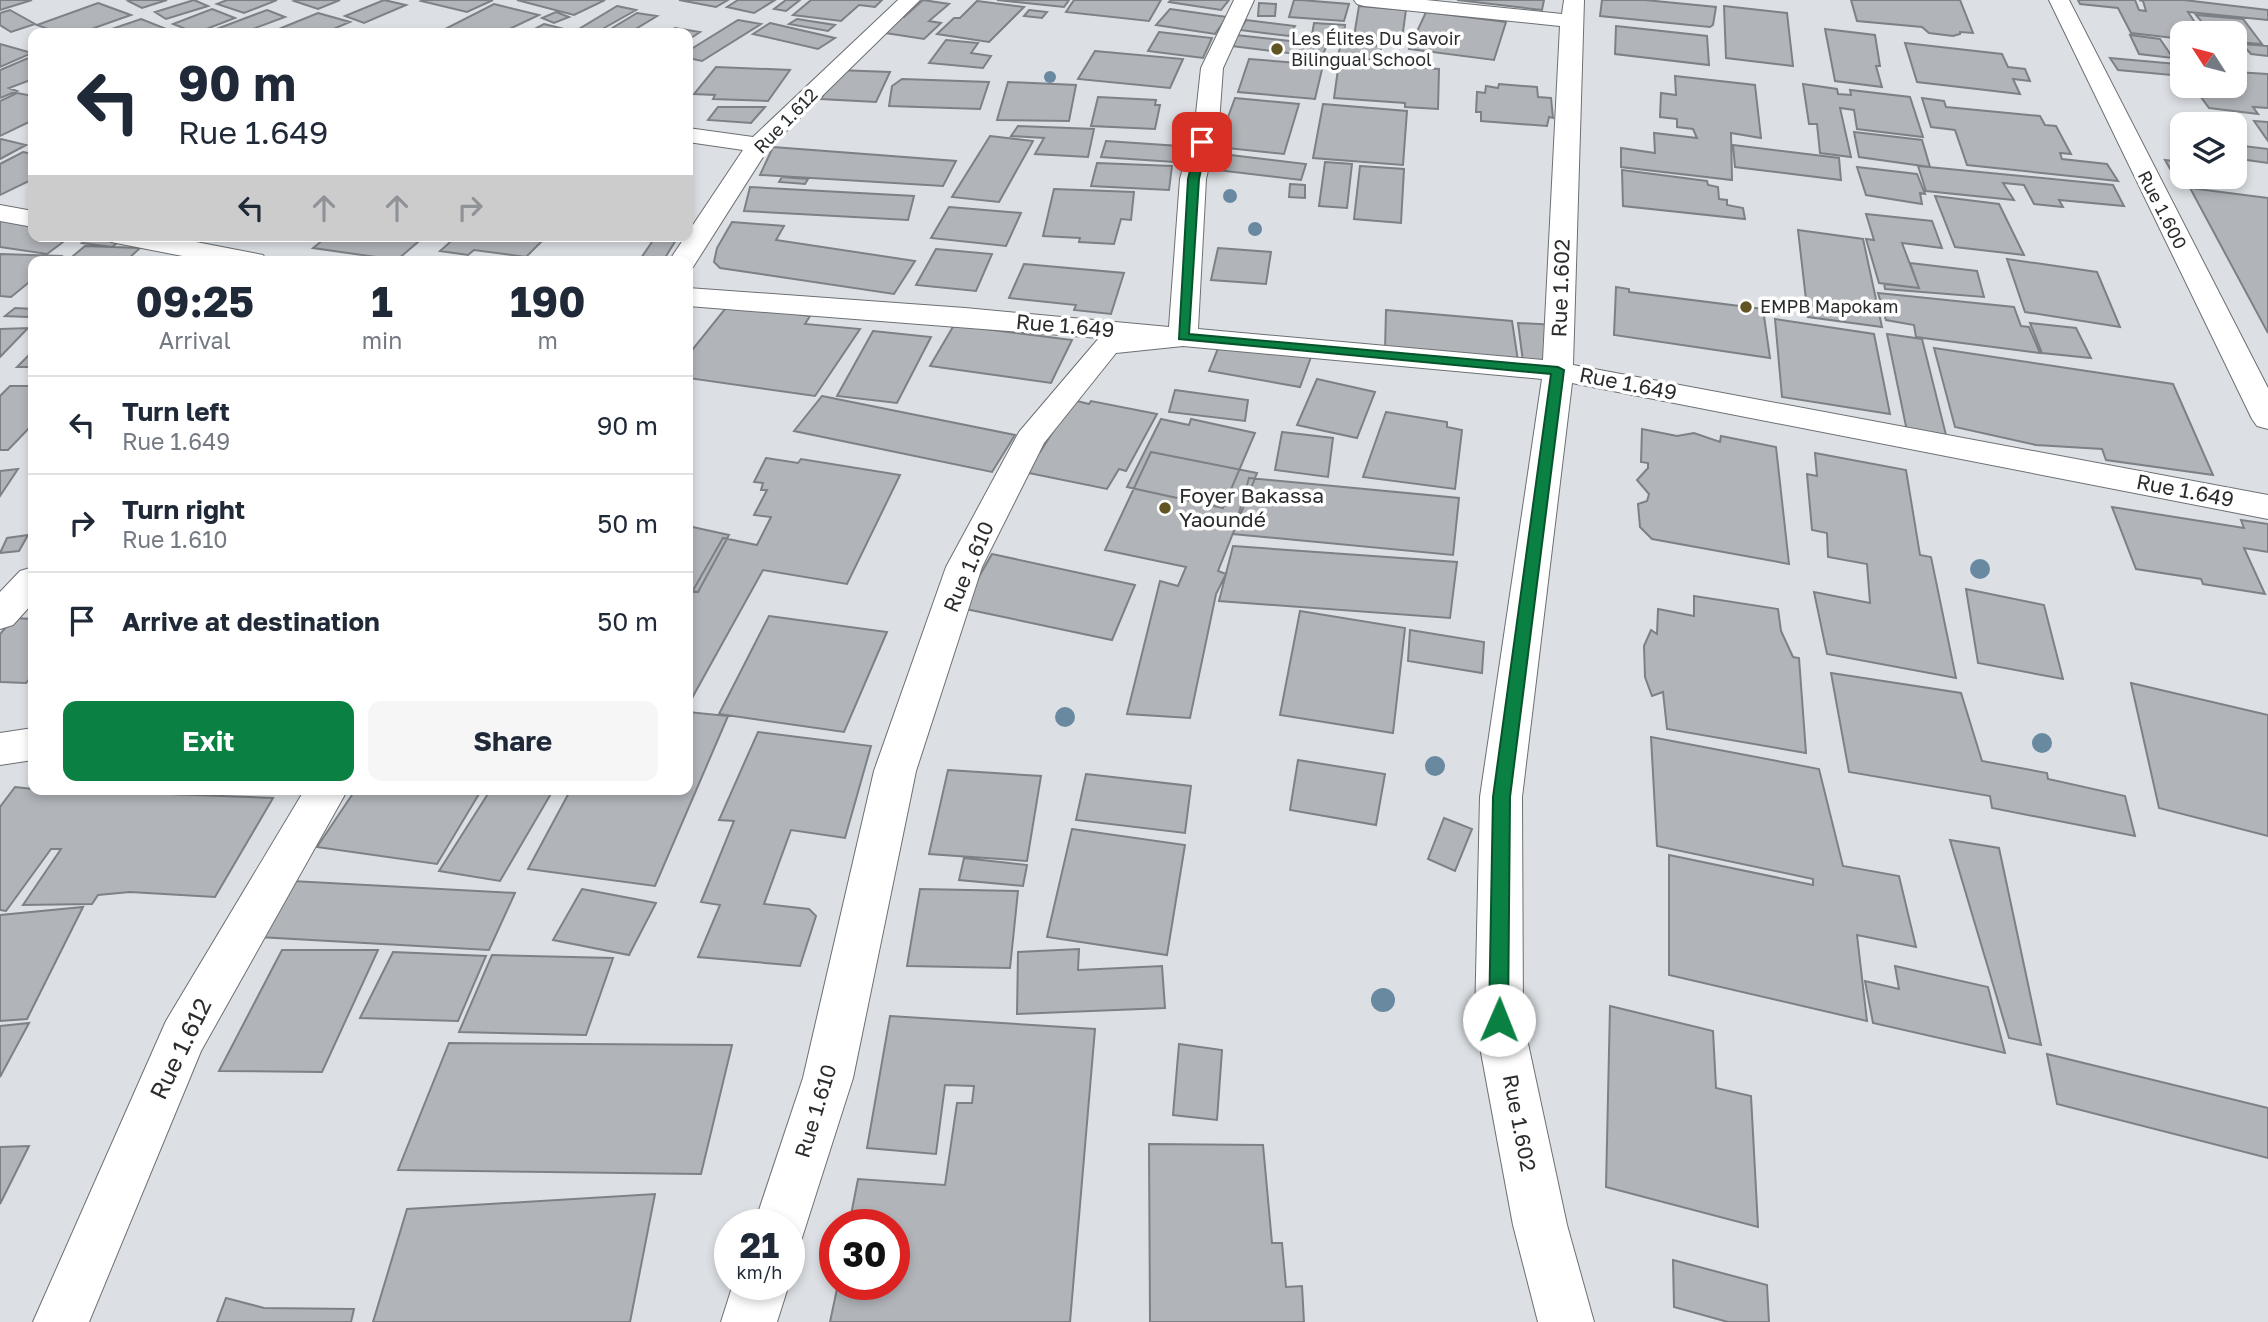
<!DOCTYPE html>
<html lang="en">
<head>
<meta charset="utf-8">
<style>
	:root { --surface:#fff; --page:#f6f6f7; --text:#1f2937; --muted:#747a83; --line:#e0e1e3; --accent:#0b8043 }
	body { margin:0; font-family:"Golos Text",sans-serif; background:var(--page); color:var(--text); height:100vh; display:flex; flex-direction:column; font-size:26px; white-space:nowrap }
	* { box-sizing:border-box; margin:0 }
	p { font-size:23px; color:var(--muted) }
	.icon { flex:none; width:38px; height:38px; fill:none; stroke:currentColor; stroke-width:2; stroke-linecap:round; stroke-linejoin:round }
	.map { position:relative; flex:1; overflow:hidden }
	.sheet { position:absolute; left:28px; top:256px; width:665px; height:539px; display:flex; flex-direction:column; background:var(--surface); border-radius:14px; box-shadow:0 4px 10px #0003 }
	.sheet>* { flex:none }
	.banner { position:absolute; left:28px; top:28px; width:665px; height:214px; border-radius:14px; box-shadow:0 4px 10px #0003; background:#fff; color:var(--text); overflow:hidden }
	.needle { width:46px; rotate:306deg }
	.tools { position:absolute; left:2170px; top:21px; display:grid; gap:14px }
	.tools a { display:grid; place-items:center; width:77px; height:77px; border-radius:14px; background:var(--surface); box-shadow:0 4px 10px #0003; font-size:35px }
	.speed { position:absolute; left:714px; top:1209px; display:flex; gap:14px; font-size:35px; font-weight:700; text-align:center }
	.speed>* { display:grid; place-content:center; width:91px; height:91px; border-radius:50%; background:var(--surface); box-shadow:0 4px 10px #0003; line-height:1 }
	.speed small { font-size:18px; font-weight:400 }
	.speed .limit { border:10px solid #d22; background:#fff; color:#111 }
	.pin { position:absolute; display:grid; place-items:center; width:60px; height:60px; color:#fff; margin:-30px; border-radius:14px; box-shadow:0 4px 10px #0006 }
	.me { position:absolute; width:77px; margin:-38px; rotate:1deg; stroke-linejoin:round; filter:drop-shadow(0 0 5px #0008) }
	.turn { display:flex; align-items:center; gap:24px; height:147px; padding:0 35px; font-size:32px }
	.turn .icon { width:91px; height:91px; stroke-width:2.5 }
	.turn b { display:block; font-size:49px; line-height:60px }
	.lanes { display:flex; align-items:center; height:66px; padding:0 35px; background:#0003; justify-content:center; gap:35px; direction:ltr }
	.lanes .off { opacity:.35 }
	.eta { display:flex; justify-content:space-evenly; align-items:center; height:119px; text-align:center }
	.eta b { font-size:42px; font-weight:700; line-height:49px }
	.action { display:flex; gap:14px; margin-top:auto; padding:14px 35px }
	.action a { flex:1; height:80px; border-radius:14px; background:var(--accent); color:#fff; font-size:28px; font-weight:700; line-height:80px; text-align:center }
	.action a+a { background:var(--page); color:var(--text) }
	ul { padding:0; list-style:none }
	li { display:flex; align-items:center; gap:21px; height:98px; padding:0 35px; border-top:2px solid var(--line) }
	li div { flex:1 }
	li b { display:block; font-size:26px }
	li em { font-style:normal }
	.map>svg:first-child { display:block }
	.building { fill:#b1b5b9; stroke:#7d8185; stroke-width:2 }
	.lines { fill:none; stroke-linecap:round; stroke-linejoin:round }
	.street-casing { stroke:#6c6f73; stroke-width:2 }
	.street { fill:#fff; fill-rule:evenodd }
	.tree { fill:#6989a1 }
	.route { fill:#0b8043; stroke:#07532c; stroke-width:2 }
	.poi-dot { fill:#615623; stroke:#fff; stroke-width:2.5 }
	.labels { text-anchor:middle; stroke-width:7; stroke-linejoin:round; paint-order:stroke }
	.far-poi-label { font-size:18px; fill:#2a2c2d; stroke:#fff; text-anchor:start }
	.far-street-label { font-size:18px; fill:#2a2c2d; stroke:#fff }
	.street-label { font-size:21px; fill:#2a2c2d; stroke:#fff }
	.poi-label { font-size:21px; fill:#2a2c2d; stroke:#fff; text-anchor:start }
	.near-street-label { font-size:24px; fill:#2a2c2d; stroke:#fff }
</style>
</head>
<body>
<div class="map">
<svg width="2268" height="1322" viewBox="0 0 2268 1322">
	<rect width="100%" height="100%" fill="#dce0e4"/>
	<path class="building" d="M0,0h32l-32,10z
		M131,0h36l-25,8 -14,-7z
		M194,0l14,6 -42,13 -11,-7z
		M227,0h50l-33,13 -27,-9z
		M297,0h43l-22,9 -24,-8z
		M384,0l22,5 -42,18 -19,-7z
		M423,0h70l-26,12 -46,-11z
		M517,0h88l-31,15z
		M679,0h49l-12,7z
		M738,0h37l-21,13 -27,-6z
		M786,0h14l-14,11 -12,-2z
		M811,0h71l-7,7 -16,-2 -18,16 -48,-6z
		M923,0l26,4 -20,17 12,2 -17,16 -45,-7 17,-16 8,1z
		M997,0h72l-5,7z
		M1074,0h87l-12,21 -83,-9z
		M1171,0h58l-8,10 -52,-8z
		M1294,0h7l48,4 -5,17 -55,-4z
		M1457,0h87l-2,10z
		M1602,0h43l71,7 -3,18 -3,2 -110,-11z
		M1851,0h109l13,33 -13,-1v2l-7,2 -24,-3 -7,-6 -65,-6z
		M2078,0h57l4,10 7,1 -3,-10 -4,-1h45l84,10v10l-80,-8 14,21h-20v6l-51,-6 -13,-25 -38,-4z
		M977,1l47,6 -35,35 -52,-8 17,-16h6z
		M98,3l33,12 -51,18h-21l-22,-8z
		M1259,3l17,1 -1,12h-17z
		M494,4l45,11 -38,18h-43l-15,-3z
		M617,6l19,4 -39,22 -18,-3z
		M1359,6l47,4 -5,36 -48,-4z
		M1724,6l63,7 6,53 -67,-8z
		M212,9l23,9 -39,15 -23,-9z
		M1170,9l57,8 -12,17 -59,-9z
		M10,10l25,14 -24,8 -11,-7v-12z
		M267,10l18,7 -43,16h-36z
		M1029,10l18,2 -5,6 -18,-2z
		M556,12l13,5 -15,6 -12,-5z
		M1426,12l80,10 -12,38 -85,-11z
		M318,13l32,9 -26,11h-55z
		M637,13l20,3 -28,17h-25z
		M2196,15l47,4 19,25 -27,-2v-9h-24z
		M141,19l28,11 -10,3h-59z
		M797,19l38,6 -7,6 -39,-7z
		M738,20l23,4 -59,37 -14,-3v-7z
		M1246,20l49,6 -6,10 -49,-6z
		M770,23l65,15 -17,11 -65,-15z
		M1314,23l31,2 -2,17 -32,-2z
		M544,24l36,9h-53z
		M1616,26l91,10 2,29 -94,-11z
		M675,28l25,4 -12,8v-7h-21z
		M1825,29l50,6 5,31h-4l6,21 -47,-6z
		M1159,32l53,6 -9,20 -55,-7z
		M1236,35l91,10 -5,12 -91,-11z
		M2130,35l30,4 13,19 -34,-4z
		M946,40l32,3 -7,10 20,3 -8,12 -54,-5z
		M1342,43l39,3 -1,14 -43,-3z
		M1905,43l97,11 6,13 17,2 5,12 -17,-2 7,15 -103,-12z
		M0,44l32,9 -32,14z
		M2242,44l26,2v10l-17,-2z
		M1095,51l88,8 -13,29 -92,-9z
		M33,56v23l-24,9 8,3 -17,7v-28z
		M2110,58l67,6 5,3v9l-64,-6z
		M1249,59l74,6 -8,34 -77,-7z
		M1339,62l100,7 -1,40 -33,-2v-4l-71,-5z
		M716,67l74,3 -22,31 -55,-2 2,-4 -21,-1z
		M837,70l53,2 -14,30 -55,-3z
		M2235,72l33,2v34l-15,-1 5,7 -49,-6 -16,-22h42z
		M1675,76l80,9 6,53 -30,-5 1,47 -111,-13v-19l34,5 -1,-20 43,5 -4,-9 -16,-2v-8l-17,-2 1,-24 15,2z
		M902,79l87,3 -9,27 -91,-3 3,-20z
		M1008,82l68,3 -7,36 -72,-1z
		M1499,84l38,3 1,10 13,1 2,20 -4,-1 -2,9 -66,-5v-9h-5l1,-20 8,1 1,-7 12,2z
		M1803,84l34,5 1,5 13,1 -1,-5 60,7 13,40 -66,-8 -3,-19 -14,-2 11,49 -31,-4 -3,-29h-8z
		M17,93l16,3v24l-33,16v-35z
		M1098,97l58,3 -1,5h5l-5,24 -64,-3z
		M1235,98l64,6 -15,50 -67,-7z
		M1922,98l22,3 2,6 94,9 5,9 11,1 15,28 -11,-1 2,6 45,5 11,17 -151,-16 -12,-35 -24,-3z
		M1323,104l84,7 -4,54 -90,-7z
		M718,107h47l-14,16 -43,-3z
		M2254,121l14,1v19z
		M1018,126l76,3 -6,28 -53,-3 9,-16 -33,-2z
		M1854,132l68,8 8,27 -71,-10z
		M990,136l43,5 -34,61 -47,-5z
		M0,139h1l25,6 -26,14z
		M1106,141l73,5 -5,16 -73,-5z
		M1733,145l106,13 2,22 -106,-13z
		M2235,145l33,4v14l-28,-4 -5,-7z
		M773,147l183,14 -13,25 -183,-11z
		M23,152l10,2v25l-33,16v-31z
		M1214,153l92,11 -5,16 -93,-11z
		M2165,160l17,2v15h16l3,5 -25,-3z
		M1325,162l27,2 -5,44 -28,-2z
		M1097,163l75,3 -3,24 -78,-4z
		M1360,166l44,3 -3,54 -47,-4z
		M1918,166l195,19 11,21 -65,-6 4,7 -29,-3 -10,-19 -21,-2 11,17 -88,-9z
		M1857,167l60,7 8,20 -5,-1 2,11 -56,-9z
		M1622,170l85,11 1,4 10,2 1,12 8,1v5l16,3 2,11 -122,-13z
		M782,177l26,2 -3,5 -26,-2z
		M1290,184l15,1v13l-16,-1z
		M750,187l164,9 -6,24 -164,-9z
		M2190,188l78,10v135z
		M1054,189l80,3 -3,28 -10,-1 -7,25 -35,-2 1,-4 -37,-2z
		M1935,196l64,8 25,51 -69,-8z
		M949,207l72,6 -15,33 -75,-8z
		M12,214l21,4v18h38l-24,18 -47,-7v-26z
		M1866,214l66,7 10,27 -40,-5 17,45 -40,-5 -13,-44 8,1z
		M732,222l52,4 -8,14 139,21 -21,33 -174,-26 -6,-6 3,-14z
		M1798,230l65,9 19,88 -74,-10z
		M92,236h34l-14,11 -30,-4z
		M328,236h97l-28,24 -84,-12z
		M457,236h90l-21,21 -52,-7 -6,5 -28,-4z
		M654,239l22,1 -13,21h-24z
		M85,246l55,2 -14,13h-59z
		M1218,248l53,4 -5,32 -55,-4z
		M936,249l56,5 -16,37 -60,-6z
		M0,254l61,2 -6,5h-22v18l-22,18 -11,-1z
		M2007,259l90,13 23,55 -95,-15z
		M1910,263l67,8 7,26 -99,-8 -1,-5 35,4z
		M1024,264l100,9 -13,41 -37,-4 2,-5 -67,-7z
		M1616,287l13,2v3l134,17 7,49 -156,-23z
		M1878,293l136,14 7,19 8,1 11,26 -124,-16 -2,-12 -28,-5z
		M729,304l81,12 -5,8 55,5 -45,67 -127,-18v-23z
		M15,308l18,1v4l-5,4 -23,-1z
		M1386,310l126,11 6,40 -133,-11z
		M1775,319l99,15 16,80 -108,-17z
		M1518,323l40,2v49l-34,-5z
		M2030,323l46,5 15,30 -49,-5z
		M954,325l118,15 -21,43 -121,-17z
		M28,328l-28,29v-28z
		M873,331l58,6 -34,66 -60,-7z
		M1887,334l35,5 24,96 -38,1z
		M1221,341l90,16 -11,30 -91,-16z
		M1934,348l239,36 40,91 -107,-15 -4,-11 -66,-4 -81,-18z
		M33,351v16h-16z
		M1317,379l58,13 -18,46 -60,-13z
		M10,386h23v38l-25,26h-8v-54z
		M1175,390l73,10 -3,21 -76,-9z
		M822,396l193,39 -23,37 -198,-41z
		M1073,400l16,4 2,-3 66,13 -31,57 -7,-2 -12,20 -88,-18 10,-22 11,3z
		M1386,412l61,10v5l15,3 -7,59 -92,-12z
		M1161,419l28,6 2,-6 64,14 -32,75 -96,-21z
		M1642,429l35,7 17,-3 26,9 1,-6 55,11 13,117 -137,-25 -12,-12 -2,-23 9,-3 2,-7 -12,-14 11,-12v-5l-7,-1z
		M1282,432l51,6 -5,39 -53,-7z
		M1151,452l106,21 -39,98 8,3 -10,20 -26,124 -63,-4 33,-133 18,5 8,-19 -81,-17z
		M1815,453l91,17 14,85 11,2 25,121 -129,-24 -13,-62 56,11 -3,-39 -39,-7 -1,-24 -15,-3 -5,-56 10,2z
		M766,458l32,5 3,-4 99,16 -53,109 -84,-14 -71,128 -4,-1v-98l35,-61 34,7 14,-28 -17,-2 13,-25h-6l2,-7 -9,-1z
		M18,469l-18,27v-25z
		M1249,478l210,20 -6,57 -220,-21z
		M2112,507l132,21 -3,-8 27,4v28l-24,-4 21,46 -62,-10 -2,-5 -65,-10z
		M688,526l41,9 -31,57 -10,-2z
		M28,535l-9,16 -19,2 7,-15z
		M1233,546l224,16 -7,56 -231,-17z
		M992,554l143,31 -23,55 -151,-32z
		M1966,589l78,16 19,74 -85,-16z
		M1694,596l84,13 3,22 12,26 6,1 7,95 -139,-24 -4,-37 -11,4 -7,-19 -1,-31 7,-16 6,4 1,-25 36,7z
		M1300,611l105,17 -12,105 -113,-18z
		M769,616l118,16 -43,100 -125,-18z
		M14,618l19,1v56l-7,8 -26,-1v-48z
		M1410,630l74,12 -2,31 -74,-12z
		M1831,673l130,20 21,68 65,12 1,6 77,17 10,40 -143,-28 -2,-12 -141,-24z
		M2131,683l137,32v121l-109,-28z
		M688,712l40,4 -73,170 -127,-17 43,-80h117z
		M758,732l113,14 -26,92 -54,-8 -27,74 45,5 7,7 -16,50 -102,-9 22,-52 -19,-3 33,-81 -15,-1z
		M1651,737l168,32 24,97 56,10 17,71 -59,-12 10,86 -198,-46v-120l144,30v-6l-156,-33z
		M1298,760l87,14 -9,51 -86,-15z
		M948,770l93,6 -14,85 -98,-7z
		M1086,774l105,12 -6,47 -109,-13z
		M15,787l18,2 240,9 -58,99 -85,-5 -32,3 -6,9 -69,1 38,-56h-10l-45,62 -6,-1v-103z
		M356,789h126l-45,75 -120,-17z
		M491,789l61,3 -52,89 -61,-10z
		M1444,818l28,11 -17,42 -27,-12z
		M1072,829l113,16 -18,110 -120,-18z
		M1950,840l49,8 42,197 -32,-7z
		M964,858l63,7 -4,21 -64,-6z
		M292,881l223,12 -26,57 -230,-13z
		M582,889l74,14 -27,52 -76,-15z
		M920,889l98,2 -8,77 -103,-2z
		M83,907l-56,112 -27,2v-106z
		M1079,949l-1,21 84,-4 3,42 -148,6 1,-62z
		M282,950h96l-56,122 -103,-1z
		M393,952l93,4 -28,65 -98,-3z
		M492,955l121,3 -27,77 -127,-3z
		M1895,966l93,21 17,66 -132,-30 -8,-42 34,8z
		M1610,1006l103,25 3,57 35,8 7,131 -152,-40z
		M890,1016l205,13 -25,293h-240l8,-38h56v-59h-45l9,-46 87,6 12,-82h15l2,-17 -29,-1 -9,69 -69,-6z
		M29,1023l-29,54v-51z
		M449,1043l283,2 -31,129 -303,-4z
		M1179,1044l43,6 -5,70 -44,-5z
		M2047,1054l221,54v50l-211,-54z
		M1149,1144l114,1 9,98h10l4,44 16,-1 2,36h-154z
		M29,1146l-29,58v-57z
		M655,1194l-25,128h-257l34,-113z
		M1673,1260l94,25 2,37h-41l-54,-15z
		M226,1298l38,10 90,1 -3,13h-134z"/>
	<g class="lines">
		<g class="street-casing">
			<path id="street" d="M898,0h22l-152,149 -75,118 -5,1v-7h-19l74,-111 -55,-8v-14l65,9z
				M1234,0h20l-31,68 -4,55 -13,56 -8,150 345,31 17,-334 -196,-20 -7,-2 -3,-4h72l136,14 2,-14h20l-11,365 695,130v24l-696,-136 -50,414 1,223 44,205 27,97h-56l-25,-97 -38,-205 5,-223 62,-418 -359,-33 -67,7 -72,90 -62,124 -66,204 -63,307 -53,166 -11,4v-23h-35l49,-147 71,-307 72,-204 73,-135 80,-94 -411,-32v-18l277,20 204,19 11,-148 15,-56 6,-55z
				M2049,0h20l199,388v41l-11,-3 -5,-7z
				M0,205l33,6v16l-33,-6z
				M108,236h57l88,17 10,2 4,6h-59l-87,-17 -10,-2z
				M33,567v36l-20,22 -13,4v-37l20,-21z
				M33,728v32l-33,5v-32z
				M305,789h43l-147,262 -112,271h-56l133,-301z
				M733,1284h56l-12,38h-56z"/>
		</g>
		<use href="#street" class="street"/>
	</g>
	<g class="tree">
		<circle cx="1050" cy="77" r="6"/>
		<circle cx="1230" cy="196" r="7"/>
		<circle cx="1255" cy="229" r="7"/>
		<circle cx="1980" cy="569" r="10"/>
		<circle cx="1065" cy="717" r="10"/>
		<circle cx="2042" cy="743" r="10"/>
		<circle cx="1435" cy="766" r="10"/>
		<circle cx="1383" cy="1000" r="12"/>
	</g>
	<path class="route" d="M1202,139l5,3 -8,37 -10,155 369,33 6,3 -54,427 -2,223 -2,6 -7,3 -8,-3 -2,-6 4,-223 58,-423 -372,-35 9,-160 9,-37z"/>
	<g class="poi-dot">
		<circle cx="1277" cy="49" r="7"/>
		<circle cx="1746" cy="307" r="7"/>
		<circle cx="1165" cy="508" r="7"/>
	</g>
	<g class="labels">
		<g class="far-poi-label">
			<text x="1291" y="45">Les Élites Du Savoir<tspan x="1291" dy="21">Bilingual School</tspan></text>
			<text x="1760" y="313">EMPB Mapokam</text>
		</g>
		<g class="far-street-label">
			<text transform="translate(786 121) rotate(-46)" y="6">Rue 1.612</text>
			<text transform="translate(2162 210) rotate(63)" y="6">Rue 1.600</text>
		</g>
		<g class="street-label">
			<text transform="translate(1561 288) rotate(-88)" y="7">Rue 1.602</text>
			<text transform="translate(1065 326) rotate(5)" y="7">Rue 1.649</text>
			<text transform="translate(1628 384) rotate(11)" y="7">Rue 1.649</text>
			<text transform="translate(2185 491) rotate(11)" y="7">Rue 1.649</text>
			<text transform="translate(969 567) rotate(-67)" y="7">Rue 1.610</text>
			<text transform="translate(816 1111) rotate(-73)" y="7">Rue 1.610</text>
			<text transform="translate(1519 1123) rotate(79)" y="7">Rue 1.602</text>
		</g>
		<g class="poi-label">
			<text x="1179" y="503">Foyer Bakassa<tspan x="1179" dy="24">Yaoundé</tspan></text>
		</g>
		<g class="near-street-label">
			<text transform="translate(181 1049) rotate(-64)" y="8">Rue 1.612</text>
		</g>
	</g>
</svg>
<div class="tools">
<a><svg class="needle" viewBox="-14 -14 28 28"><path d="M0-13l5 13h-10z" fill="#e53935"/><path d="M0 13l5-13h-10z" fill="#747a83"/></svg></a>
<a><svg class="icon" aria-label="layers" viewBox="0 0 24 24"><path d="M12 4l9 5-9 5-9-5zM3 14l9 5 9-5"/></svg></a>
</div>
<div class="speed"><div>21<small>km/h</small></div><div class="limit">30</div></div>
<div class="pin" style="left:1202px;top:142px;background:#d93025"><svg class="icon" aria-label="arrive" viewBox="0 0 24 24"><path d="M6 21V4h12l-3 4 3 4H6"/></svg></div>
<svg class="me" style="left:1499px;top:1020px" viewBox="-20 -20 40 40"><circle r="19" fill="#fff"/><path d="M0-13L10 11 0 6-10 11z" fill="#0b8043"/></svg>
<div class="banner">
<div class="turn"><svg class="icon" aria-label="left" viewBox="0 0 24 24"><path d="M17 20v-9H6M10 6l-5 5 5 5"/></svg><div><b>90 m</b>Rue 1.649</div></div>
<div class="lanes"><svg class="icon" aria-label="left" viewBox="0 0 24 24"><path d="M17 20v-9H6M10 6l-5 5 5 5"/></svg><svg class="icon off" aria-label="ahead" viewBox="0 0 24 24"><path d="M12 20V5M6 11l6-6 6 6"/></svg><svg class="icon off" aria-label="ahead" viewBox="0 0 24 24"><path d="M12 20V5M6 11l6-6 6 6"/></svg><svg class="icon off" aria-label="right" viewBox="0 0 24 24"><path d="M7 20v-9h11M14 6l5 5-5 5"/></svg></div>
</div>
<section class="sheet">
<div class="eta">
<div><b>09:25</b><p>Arrival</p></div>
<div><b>1</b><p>min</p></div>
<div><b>190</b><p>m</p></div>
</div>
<ul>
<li><svg class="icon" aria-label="left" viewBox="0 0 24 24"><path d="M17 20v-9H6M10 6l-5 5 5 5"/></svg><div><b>Turn left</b><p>Rue 1.649</p></div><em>90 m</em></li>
<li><svg class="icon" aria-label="right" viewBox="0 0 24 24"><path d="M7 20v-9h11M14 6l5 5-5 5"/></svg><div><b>Turn right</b><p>Rue 1.610</p></div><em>50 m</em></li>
<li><svg class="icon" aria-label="arrive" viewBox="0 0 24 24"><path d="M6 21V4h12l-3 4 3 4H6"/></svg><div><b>Arrive at destination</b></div><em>50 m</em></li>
</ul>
<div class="action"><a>Exit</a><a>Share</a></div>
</section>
</div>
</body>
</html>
